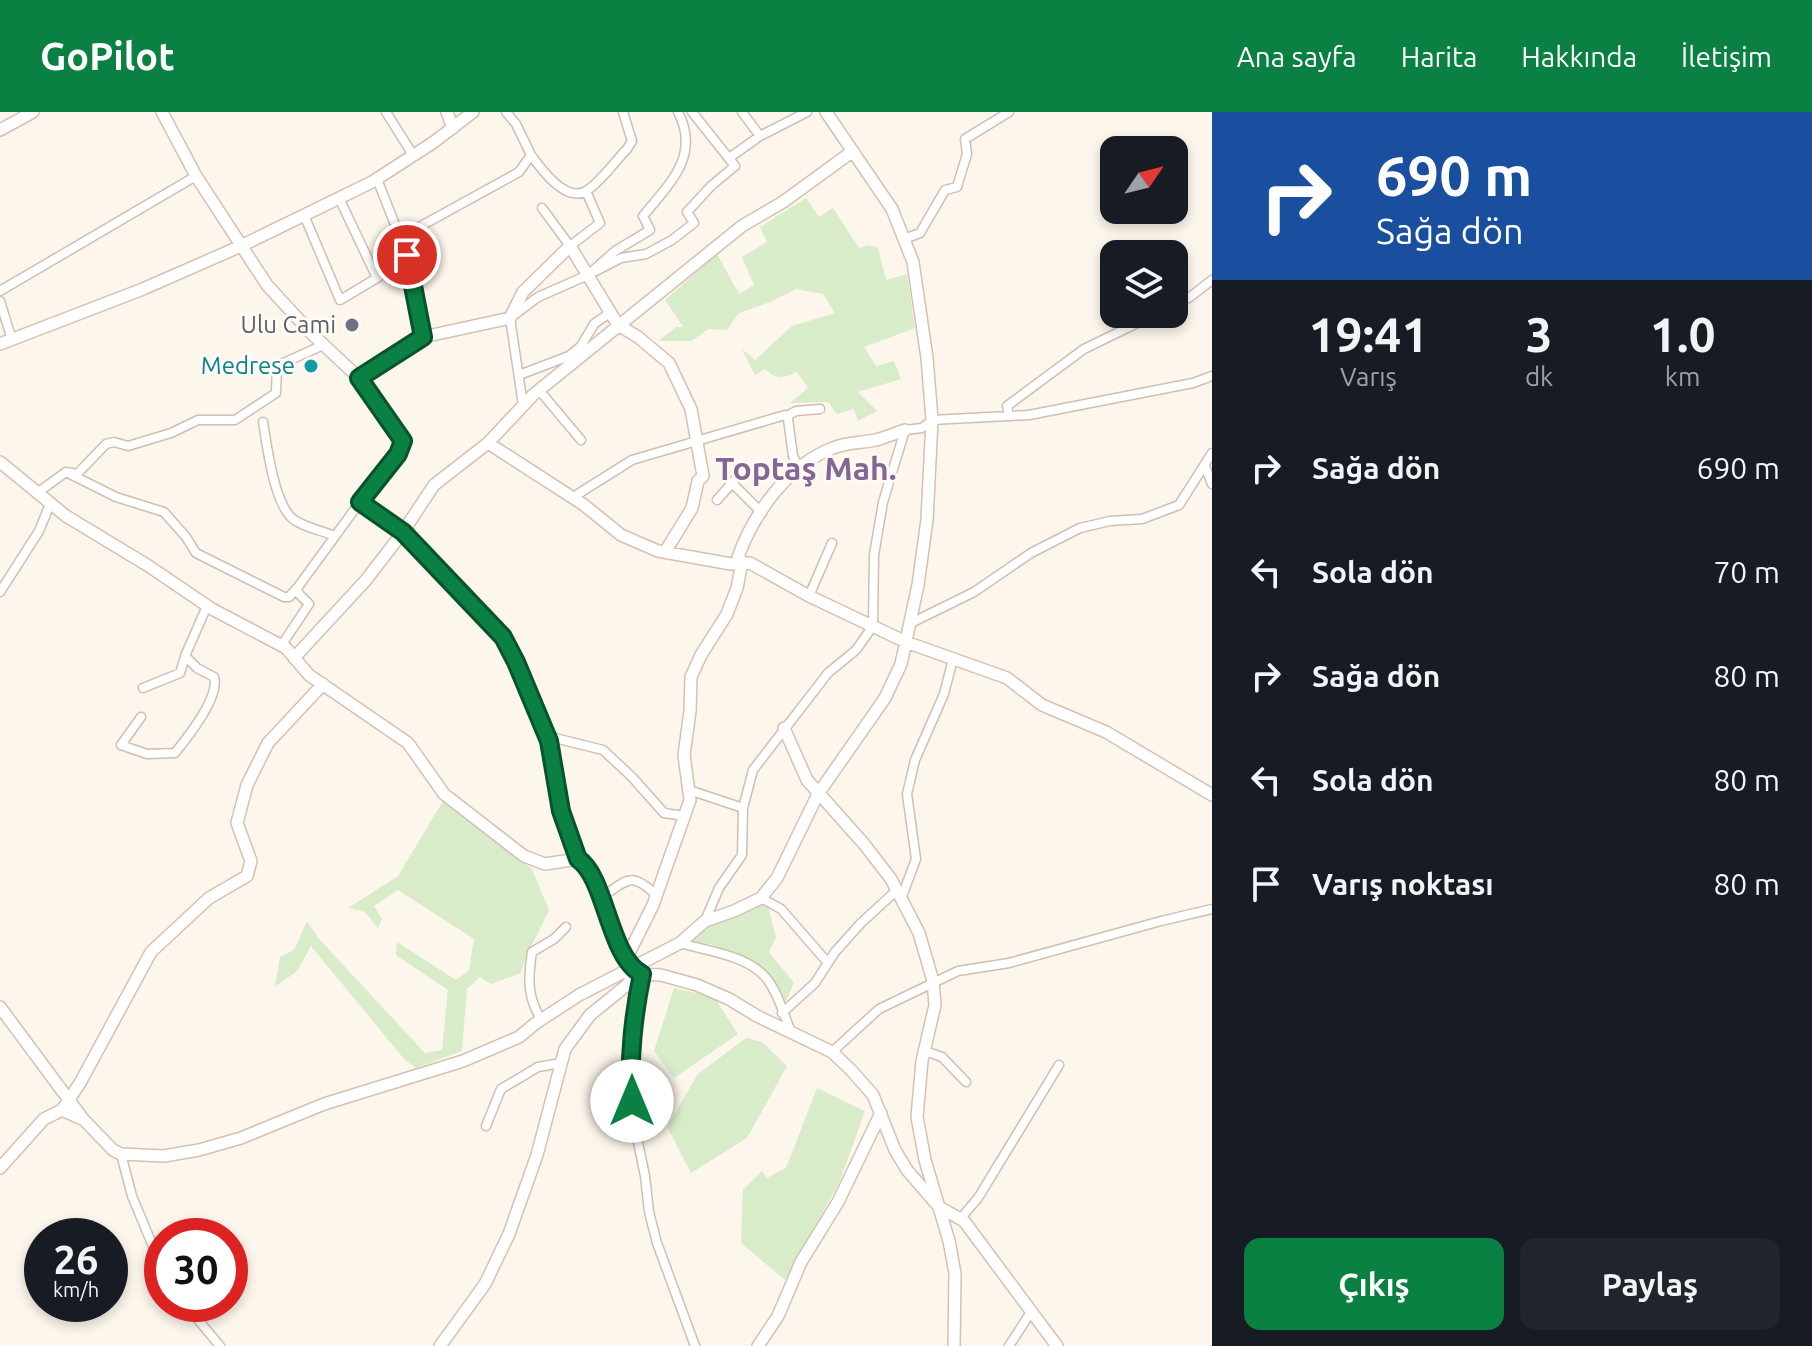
<!DOCTYPE html>
<html lang="tr">
<head>
<meta charset="utf-8">
<style>
	:root { --surface:#171b24; --page:#20242c; --text:#f1f3f6; --muted:#9ea1a6; --accent:#0b8043 }
	body { margin:0; font-family:Ubuntu,sans-serif; background:var(--page); color:var(--text); height:100vh; display:flex; flex-direction:column; font-size:30px; white-space:nowrap }
	* { box-sizing:border-box; margin:0 }
	p { font-size:26px; color:var(--muted) }
	.icon { flex:none; width:44px; height:44px; fill:none; stroke:currentColor; stroke-width:2; stroke-linecap:round; stroke-linejoin:round }
	.map { position:relative; flex:1; overflow:hidden }
	.sheet { display:flex; flex-direction:column; background:var(--surface); width:600px }
	.sheet>* { flex:none }
	.guide { background:#1a4fa0; color:#fff; overflow:hidden }
	.needle { width:52px; rotate:55deg }
	.controls { position:absolute; left:1100px; top:24px; display:grid; gap:16px }
	.controls a { display:grid; place-items:center; width:88px; height:88px; border-radius:16px; background:var(--surface); box-shadow:0 4px 12px #0003; font-size:40px }
	.speed { position:absolute; left:24px; top:1106px; display:flex; gap:16px; font-size:40px; font-weight:700; text-align:center }
	.speed>* { display:grid; place-content:center; width:104px; height:104px; border-radius:50%; background:var(--surface); box-shadow:0 4px 12px #0003; line-height:1 }
	.speed small { font-size:20px; font-weight:400 }
	.speed .limit { border:12px solid #d22; background:#fff; color:#111 }
	.pin { position:absolute; display:grid; place-items:center; width:68px; height:68px; color:#fff; margin:-34px; border:4px solid #fff; border-radius:50%; box-shadow:0 2px 8px #0007 }
	.me { position:absolute; width:88px; margin:-44px; rotate:0deg; stroke-linejoin:round; filter:drop-shadow(0 0 6px #0008) }
	.turn { display:flex; align-items:center; gap:28px; height:168px; padding:0 32px; font-size:36px }
	.turn .icon { width:104px; height:104px; stroke-width:2.5 }
	.turn b { display:block; font-size:56px; line-height:68px }
	.eta { display:flex; justify-content:space-evenly; align-items:center; height:136px; text-align:center }
	.eta b { font-size:48px; font-weight:700; line-height:56px }
	.primary-button { display:flex; gap:16px; margin-top:auto; padding:16px 32px }
	.primary-button a { flex:1; height:92px; border-radius:16px; background:var(--accent); color:#fff; font-size:32px; font-weight:700; line-height:92px; text-align:center }
	.primary-button a+a { background:var(--page); color:var(--text) }
	ul { padding:0; list-style:none }
	li { display:flex; align-items:center; gap:24px; height:104px; padding:0 32px }
	li div { flex:1 }
	li b { display:block; font-size:30px }
	li em { font-style:normal }
	header { display:flex; align-items:center; gap:48px; box-sizing:border-box; height:112px; padding:0 40px; background:var(--accent); color:#fff }
	header strong { font-size:38px }
	nav { display:flex; gap:44px; margin-inline-start:auto; font-size:28px }
	main { display:flex; flex:1; min-height:0 }
	.map>svg:first-child { display:block }
	.green { fill:#d8ecc9 }
	.lines { fill:none; stroke-linecap:round; stroke-linejoin:round }
	.street-casing { stroke:#d1beb0; stroke-width:11 }
	.secondary-casing { stroke:#d6c0b0; stroke-width:14 }
	.street { stroke:#fff; stroke-width:8 }
	.secondary { stroke:#fff; stroke-width:11 }
	.route-casing { stroke:#07532c; stroke-width:20 }
	.route { stroke:#0b8043; stroke-width:14 }
	.worship-dot { fill:#6b7280; stroke:#fffaf3; stroke-width:3 }
	.culture-dot { fill:#0f9aa8; stroke:#fffaf3; stroke-width:3 }
	.labels { text-anchor:middle; stroke-width:6; stroke-linejoin:round; paint-order:stroke }
	.worship-label { font-size:24px; fill:#5b616d; stroke:#fffaf3; text-anchor:end }
	.culture-label { font-size:24px; fill:#0d838f; stroke:#fffaf3; text-anchor:end }
	.district-label { font-size:32px; font-weight:bold; fill:#846695; stroke:#fffaf3 }
</style>
</head>
<body>
<header>
<strong>GoPilot</strong>
<nav><a>Ana sayfa</a><a>Harita</a><a>Hakkında</a><a>İletişim</a></nav>
</header>
<main>
<div class="map">
<svg width="1212" height="1234" viewBox="0 0 1212 1234">
	<rect width="100%" height="100%" fill="#fdf6ec"/>
	<path class="green" d="M806,86l13,19 14,-9 26,40 10,-3 9,3 8,32 21,-6 8,54 -51,19 12,19 18,-5 7,18 -43,13 19,19 -19,10 -4,-12 -17,5 -9,-12 -38,1 18,-15 -11,-16c-15,6 -19,9 -32,-3l-10,6 -13,-26 13,11 37,-34 43,-13 -12,-19 -27,-5 -26,13 -31,11 -12,17 -18,-1 -18,12h-33l18,-14h7l-18,-27 52,-46 22,40 15,-9 -12,-28 25,-15 -7,-15z
		M443,689l89,68 17,41c-10,22 -21,40 -28,63l-30,11 -11,-7 -13,12 -5,62 -46,17 -12,-9 -93,-113 -14,25 -22,16 5,-30 14,-7 13,-29 12,18 106,114 17,-3 6,-60 -52,-35 1,-13 59,38 13,-10 5,-31 -76,-49 -24,16 8,13 -4,9 -13,-16 -17,-4 50,-32z
		M761,786l7,8 8,31 -7,15 25,31 -8,18 -32,-39 -44,-18h-26l21,-23z
		M674,876l40,9 24,37 -64,44 -20,-27z
		M746,926l16,4 25,24 -40,72 -56,35 -24,-46 31,-53z
		M817,976l48,23 -26,72 -54,97 -44,-37 2,-53 19,-19 5,7 19,-10z"/>
	<g class="lines">
		<g class="street-casing">
			<path id="street" d="M386,0l27,43
				M678,0c23,44 -9,72 -35,104l7,14 -35,21 -27,24 33,-17 25,-4 26,-14 22,-17 -7,-11 24,-26 24,-20 -43,-54
				M742,0l18,24 47,-24
				M531,43c10,14 35,48 55,36 13,-7 30,-31 41,-42l5,-8 -9,-29
				M729,46l31,-22
				M377,67l30,76 16,82
				M339,86l38,80 30,-22
				M542,96l28,38 30,-23 -14,-32
				M304,103l36,85 37,-22
				M401,125l118,-65 12,-17 -15,-31 -10,-12
				M904,127l16,-6 25,-43 12,-3 10,-33 -2,-15 44,-27
				M0,179l196,-115
				M0,189l12,39
				M1174,193l16,-8 22,-17
				M519,263l50,-19 12,-10 13,-22 17,-12
				M359,266l44,63 -5,13 -38,48
				M539,278l42,50
				M523,293l-13,-87 28,-21 50,-22
				M787,304l9,-5 24,-2
				M1009,304l-2,-10 77,-57 72,-35
				M263,310c4,24 11,82 30,97 12,9 28,11 41,17
				M1205,354l7,18
				M743,358l-11,13 30,30
				M70,362l46,23 48,15 22,25 10,16 88,44h5l8,-9
				M37,381l29,-21 11,2 29,-30 8,-2 14,4 43,-13 27,-13h37l41,-27 1,-27 46,-21
				M576,388l2,-6 54,-34 153,-45 3,4 5,37 6,12
				M717,388l15,-17
				M0,480l39,-61 11,-27
				M809,484l23,-53
				M909,512l65,-32 57,-39 49,-25 30,-7 32,-2 37,-14 33,-52
				M281,534l28,-42 -12,-12 1,-5 62,-85 43,30 100,105 13,25 33,79 12,70 17,48
				M143,576l37,-15 5,-16
				M141,605l-20,28 26,9 28,-1c13,-16 45,-56 39,-76l-17,-9 -12,-12 22,-50
				M547,624l56,14 29,27 32,36 20,3
				M689,678l54,18
				M600,786c27,-17 30,-28 56,-3
				M761,786l20,11 47,54
				M901,787l15,-40 -9,-65 8,-34 29,-66 9,-35
				M705,809l14,-33 23,-33 1,-47 10,-38 75,-97 28,-23 17,-24 1,-71 9,-53 22,-72 17,-2 10,-8 97,-5 164,-32 19,-7
				M680,831c27,8 68,12 87,36 11,14 17,36 24,53
				M642,862l-7,38 -5,69 6,52 9,43 4,36 8,31 38,103
				M782,901l33,-30 20,-31 26,-29 36,-33
				M541,907c-14,-22 -13,-41 -9,-67l22,-13 12,-12
				M925,939l17,6 24,25
				M832,940l47,-43 79,-38 51,-8 152,-42 51,-12
				M486,1014l15,-37 37,-22 23,-4
				M121,1042l11,42 30,72
				M961,1106l17,-20 81,-133
				M185,1192l35,42
				M1009,1234l22,-34"/>
		</g>
		<g class="secondary-casing">
			<path id="secondary" d="M162,0l34,64 71,109 44,48 48,45 64,-41 87,-19 13,-26 47,-46 48,79 20,12 31,26 22,46 12,67 -5,5 -6,27 -27,44
				M447,0l6,16
				M0,18l33,-18
				M0,232l143,-55 98,-43 131,-64 62,-40 39,-30
				M488,331l96,62 37,30 37,16 73,13 19,-1 59,33 97,46 101,36 35,27 64,27 106,63
				M0,350l66,54 81,49 65,44 74,39 23,27 99,68 36,51 80,62 21,8 33,-5 7,4 9,15 16,46 22,45 10,5 19,1 36,10 32,14 28,17 75,36 19,18 22,25 22,55 12,20 32,37 25,14 93,125
				M294,546l72,-78 37,-48 31,-47 54,-42 45,-48 209,-169 41,-24 70,-51
				M784,616l23,52 57,64 27,35 28,54 14,48 2,24 -13,56 -5,56 8,43 24,81 6,32 -1,73
				M627,845l26,-52 37,-105 -6,-45 6,-44 1,-34 10,-22 26,-41 10,-26 5,-26 -4,-5c16,-44 50,-92 95,-109 14,-6 29,-5 43,-8 10,-3 20,-7 29,-10
				M0,895l83,112
				M62,998l18,-27 71,-131 58,-54 38,-22 4,-15 -14,-38 10,-38 21,-42 55,-59
				M0,1056l44,-49 18,-9 22,10 29,30 8,4 43,2 35,-6 42,-12 83,-34 139,-43 56,-24 17,-14 43,-28 101,-52 25,-22 29,-10 27,-13 16,-20 41,-84 67,-96 16,-34 17,-79 9,-65 5,-100 -5,-62 -14,-96 -21,-53 -66,-97
				M440,1234l45,-62 24,-50 28,-79 28,-106 25,-34 37,-30 10,-14
				M758,1234l20,-30 23,-54 37,-60 43,-89"/>
		</g>
		<use href="#street" class="street"/>
		<use href="#secondary" class="secondary"/>
	</g>
	<g class="lines">
		<g class="route-casing">
			<path id="route" d="M407,143l16,82 -64,41 44,63 -5,13 -38,48 43,30 100,105 13,25 33,79 12,70 17,48c28,18 31,99 64,115 -8,38 -14,88 -10,127"/>
		</g>
		<use href="#route" class="route"/>
	</g>
	<circle class="worship-dot" cx="352" cy="213" r="8"/>
	<circle class="culture-dot" cx="311" cy="254" r="8"/>
	<g class="labels">
		<g class="worship-label">
			<text x="336" y="221">Ulu Cami</text>
		</g>
		<g class="culture-label">
			<text x="295" y="262">Medrese</text>
		</g>
		<g class="district-label">
			<text x="806" y="368">Toptaş Mah.</text>
		</g>
	</g>
</svg>
<div class="controls">
<a><svg class="needle" viewBox="-14 -14 28 28"><path d="M0-13l5 13h-10z" fill="#e53935"/><path d="M0 13l5-13h-10z" fill="#9ea1a6"/></svg></a>
<a><svg class="icon" aria-label="layers" viewBox="0 0 24 24"><path d="M12 4l9 5-9 5-9-5zM3 14l9 5 9-5"/></svg></a>
</div>
<div class="speed"><div>26<small>km/h</small></div><div class="limit">30</div></div>
<div class="pin" style="left:407px;top:143px;background:#d93025"><svg class="icon" aria-label="arrive" viewBox="0 0 24 24"><path d="M6 21V4h12l-3 4 3 4H6"/></svg></div>
<svg class="me" style="left:632px;top:989px" viewBox="-20 -20 40 40"><circle r="19" fill="#fff"/><path d="M0-13L10 11 0 6-10 11z" fill="#0b8043"/></svg>
</div>
<section class="sheet">
<div class="guide">
<div class="turn"><svg class="icon" aria-label="right" viewBox="0 0 24 24"><path d="M7 20v-9h11M14 6l5 5-5 5"/></svg><div><b>690 m</b>Sağa dön</div></div>
</div>
<div class="eta">
<div><b>19:41</b><p>Varış</p></div>
<div><b>3</b><p>dk</p></div>
<div><b>1.0</b><p>km</p></div>
</div>
<ul>
<li><svg class="icon" aria-label="right" viewBox="0 0 24 24"><path d="M7 20v-9h11M14 6l5 5-5 5"/></svg><div><b>Sağa dön</b></div><em>690 m</em></li>
<li><svg class="icon" aria-label="left" viewBox="0 0 24 24"><path d="M17 20v-9H6M10 6l-5 5 5 5"/></svg><div><b>Sola dön</b></div><em>70 m</em></li>
<li><svg class="icon" aria-label="right" viewBox="0 0 24 24"><path d="M7 20v-9h11M14 6l5 5-5 5"/></svg><div><b>Sağa dön</b></div><em>80 m</em></li>
<li><svg class="icon" aria-label="left" viewBox="0 0 24 24"><path d="M17 20v-9H6M10 6l-5 5 5 5"/></svg><div><b>Sola dön</b></div><em>80 m</em></li>
<li><svg class="icon" aria-label="arrive" viewBox="0 0 24 24"><path d="M6 21V4h12l-3 4 3 4H6"/></svg><div><b>Varış noktası</b></div><em>80 m</em></li>
</ul>
<div class="primary-button"><a>Çıkış</a><a>Paylaş</a></div>
</section>
</main>
</body>
</html>
